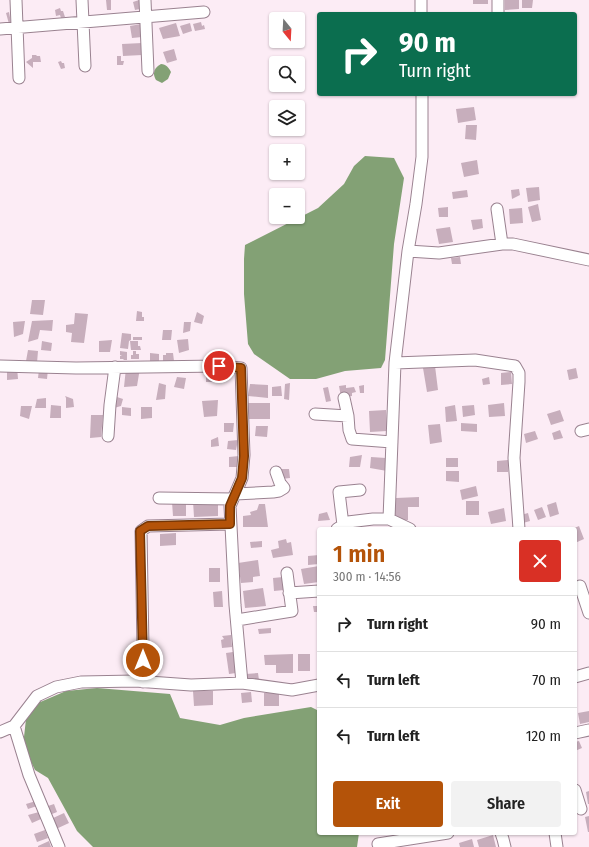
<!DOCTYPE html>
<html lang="en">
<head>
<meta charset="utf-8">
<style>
	:root { --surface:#fff; --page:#f2f2f2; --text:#222; --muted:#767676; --line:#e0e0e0; --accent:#b45309 }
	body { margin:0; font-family:"Fira Sans Condensed",sans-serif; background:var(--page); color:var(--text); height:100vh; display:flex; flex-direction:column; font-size:15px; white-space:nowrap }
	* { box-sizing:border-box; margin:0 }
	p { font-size:13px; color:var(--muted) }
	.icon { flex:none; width:22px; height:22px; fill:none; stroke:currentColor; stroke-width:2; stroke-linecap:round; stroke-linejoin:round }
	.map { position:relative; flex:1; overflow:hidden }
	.drawer { position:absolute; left:317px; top:527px; width:260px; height:308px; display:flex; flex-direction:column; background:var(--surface); border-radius:4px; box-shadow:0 1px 3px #0004 }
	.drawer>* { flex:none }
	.top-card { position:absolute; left:317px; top:12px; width:260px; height:84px; border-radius:4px; box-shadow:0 1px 3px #0004; background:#0b6e4f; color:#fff; overflow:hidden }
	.needle { width:26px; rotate:162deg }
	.buttons { position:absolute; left:269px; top:12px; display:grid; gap:8px }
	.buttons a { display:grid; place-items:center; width:36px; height:36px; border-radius:4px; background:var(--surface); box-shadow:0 1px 3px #0004; font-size:20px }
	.pin { position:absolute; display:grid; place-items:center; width:34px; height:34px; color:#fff; margin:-17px; border:2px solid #fff; border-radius:50%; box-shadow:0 1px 4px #0007 }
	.me { position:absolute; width:44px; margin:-22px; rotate:0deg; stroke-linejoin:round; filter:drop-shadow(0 0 3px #0008) }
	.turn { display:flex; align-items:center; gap:14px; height:84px; padding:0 16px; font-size:18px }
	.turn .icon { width:52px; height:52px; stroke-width:2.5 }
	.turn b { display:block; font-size:28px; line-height:34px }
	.round { display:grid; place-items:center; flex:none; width:42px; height:42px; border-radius:4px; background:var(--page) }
	.headline { display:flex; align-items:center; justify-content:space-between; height:68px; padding:0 16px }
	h1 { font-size:24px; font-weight:600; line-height:30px; color:var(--accent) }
	.button { display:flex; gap:8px; margin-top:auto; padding:8px 16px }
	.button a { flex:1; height:46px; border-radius:4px; background:var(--accent); color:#fff; font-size:16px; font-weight:600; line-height:46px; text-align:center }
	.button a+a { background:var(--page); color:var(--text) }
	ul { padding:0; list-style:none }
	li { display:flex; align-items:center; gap:12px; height:56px; padding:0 16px; border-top:1px solid var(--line) }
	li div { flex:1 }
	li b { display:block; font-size:15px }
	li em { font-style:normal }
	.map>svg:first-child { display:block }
	.water { fill:#83a175 }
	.building { fill:#c7aebc }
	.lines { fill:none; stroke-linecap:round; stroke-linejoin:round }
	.minor-casing { stroke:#9a8290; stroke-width:13 }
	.minor { stroke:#fff; stroke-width:11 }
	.route-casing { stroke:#753606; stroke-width:10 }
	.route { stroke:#b45309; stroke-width:7 }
</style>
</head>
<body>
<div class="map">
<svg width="589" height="847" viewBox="0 0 589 847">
	<rect width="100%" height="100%" fill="#fcecf5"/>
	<path class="water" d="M161,64c5,0 8,4 10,8l-3,7 -6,4 -6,-3c-4,-7 -2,-12 5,-16z
		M365,156l29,2 10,20 -10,66 -9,116 -4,8 -36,3 -29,8h-26l-36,-25 -6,-10 -4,-50v-35l1,-14 73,-37 26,-24 10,-18z
		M97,688l73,6 10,24 40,7 24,-7 67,-11 8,4v122h40l-2,14h-264l-16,-16 -29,-53 -13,-8 -12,-24 3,-27 12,-16 28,-12z"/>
	<path class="building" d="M106,0h5v10h-4z
		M139,0l1,9 -5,1 -2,-8z
		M473,0h15v4h-15z
		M505,0h14v9l-14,1z
		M522,0h11l-1,8h-10z
		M60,8l1,3h2l2,6 -4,1 -1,-3 -4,1 -1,-6z
		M9,12l2,11 -2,1 -3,-11z
		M201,22l1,4 2,-1 1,4 -10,2 -2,-7z
		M176,23l4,13 -17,3 -4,-11z
		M190,23l2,8 -9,3 -3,-8z
		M141,24l1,13 -10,1 -2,-12z
		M142,43v12l-19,1 -1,-12z
		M174,49l3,11 -10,3 -4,-11z
		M32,55h4l1,1h3l1,6h-8v6l-7,-6 6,-4z
		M117,56h4v5h3l-1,4h-6z
		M61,61l1,2h2l1,5 -4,1 -3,-7z
		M474,107l2,13 -18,3 -2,-14z
		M466,125h11l-1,15 -11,-1z
		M477,160l2,14 -15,3 -3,-14z
		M539,187l1,13 -12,2 -2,-14z
		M519,189l1,6 -8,4 -1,-9z
		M467,190l1,7 -15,2 -1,-7z
		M538,204l3,16 -9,2 -4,-15z
		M448,207v10h-9l-1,-9z
		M522,208l1,15 -13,1 -1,-15z
		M482,219l1,9 -10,2 -2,-10z
		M450,227l3,15 -14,2 -3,-15z
		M460,257l1,7h-9l-1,-6z
		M32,300h13l-2,15 -13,-1z
		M137,311l5,1v5h2v4h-8z
		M197,312l7,4 -2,8 -8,-2z
		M75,313l13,1 -4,29 -13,-1 1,-9 -6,-1v-7l8,-1z
		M53,320l-1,11 -12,-1 -2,9 -10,3 4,-21z
		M25,321l-2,13 -9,3 -1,-15z
		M184,322h7l-1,9 -7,2z
		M163,330h9l-1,10h-9z
		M122,333l9,1v6l-2,1 -1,8 -8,-1z
		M133,337h9v3h-9z
		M188,339l1,11 -10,3 -2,-13z
		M112,340l-2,12h-11v-11z
		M42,341l10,2 -1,8 -10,-1z
		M130,341h8v5h2l1,4h-10z
		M28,350l10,1 -1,12 -11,-2z
		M120,351l7,1v8h-3l-1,-1h-3v-3l2,-1h-2z
		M133,351h3v3h3v5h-8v-4h2z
		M150,353l9,1v9l-9,-1z
		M166,353h7l1,8h-11v-6h3z
		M435,366l3,24 -11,2 -4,-24z
		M7,367h10l1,12 -11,1z
		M126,368h14l-3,18 -13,1z
		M206,368l11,1v13h-11z
		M576,368l2,10 -9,2 -2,-10z
		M39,369h9l-1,10 -9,-1z
		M511,372l1,12 -11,1v-12z
		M177,377l9,1 -2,11 -10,-2z
		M489,377l1,7 -7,1 -1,-6z
		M159,383l7,2 -1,14 -9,1z
		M290,383l-1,17 -5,-1 1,-15z
		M250,384l18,1v13l-20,-2z
		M346,385v3l8,-1 2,5 -4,1v3l-11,1 -2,-11z
		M364,385v8h-4l-1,-7z
		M281,386l1,10h-10v-9z
		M328,387l3,14 -5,1 -3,-14z
		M65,396l8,3 1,8 -8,1v-10z
		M117,397l6,2 -2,7 -7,2 -1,-5 4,-1z
		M46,398v10h-11l2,-9z
		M218,400l-1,16 -13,1 -2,-16z
		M247,403h23v16h-23z
		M504,403l1,13 -16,1 -1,-12z
		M51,405l10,1v12h-11z
		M455,405l2,16 -11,1 -1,-15z
		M474,405l1,10 -12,2 -1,-11z
		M21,406h11l-3,13 -9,-3z
		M122,407l9,1v8l-9,-1z
		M141,407h11v11l-11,1z
		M386,410l1,21 -17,1 -1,-21z
		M560,410l4,11 -13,4 -4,-11z
		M91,415h12l-2,22 -11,1z
		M224,423h10l-1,9h-9z
		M461,423l16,1v8l-16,-1z
		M440,424l2,18 -12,2 -2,-19z
		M256,426h12l-1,11 -12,-1z
		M560,430l3,8 -9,2 -2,-7z
		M535,431l3,8 -12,4 -2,-9z
		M218,437l1,9 -8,1v-7z
		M238,440l-2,10 -9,-1 1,-8z
		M362,455l-2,12h-11l1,-10z
		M239,456l-1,11h-9v-10z
		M371,457l15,1 1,13 -17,-3z
		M446,458h12v9h-12z
		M508,460v12h-11v-11z
		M280,469h9l1,9 -9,1z
		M446,471h13v11l-13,-1z
		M476,486l2,10 -16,4 -2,-10z
		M419,497v10h-11v13h-14l2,-22z
		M218,499v17l-24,1 -1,-16z
		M466,501h13v14h-13z
		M172,502h14v14h-13z
		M556,502l3,12 -9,3 -3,-12z
		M259,504h6l3,23h-25v-11l8,-1 -1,-3 7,-2z
		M542,507l4,10 -8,3 -4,-10z
		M504,508l2,13 -15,3 -3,-12z
		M327,512l3,8 -12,1 1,-7z
		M528,513l2,8 -7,2 -2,-8z
		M579,526l5,13 -9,4v-14h-3z
		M176,533v12l-16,1v-12z
		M286,539l1,4 4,-1 2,13 -20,3 -2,-8 8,-2 -1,-7z
		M262,541v6l-11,1 -1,-6z
		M319,555v9l-11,1v-9z
		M258,560l2,16 -7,1v5l-12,1 -3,-20z
		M319,566v16l-15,2 -3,-15z
		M209,568h11v14h-11z
		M283,577l1,13 -10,1 -1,-13z
		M263,588l3,18 -21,2 -2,-17z
		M222,591l1,16h-9l-1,-15z
		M313,606h6v6h-5z
		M271,628v5l-12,1 -1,-5z
		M231,635l1,12 -10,1 -1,-8 3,-1 -2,-3z
		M233,652l3,21 -7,1 -3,-21z
		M293,654v19h-17v-8h-11l-1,-10z
		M298,654h12v17h-12z
		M258,673l1,7 -13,1v-7z
		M193,691h20v14l-19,1z
		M251,692l1,10 -10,1 -1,-10z
		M264,693h15v13h-15z
		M589,711v11l-9,2 -2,-11z
		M579,741l3,7 -7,3v-9z
		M589,791v13h-1l-2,-12z
		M36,801l1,5 -9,3 -2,-5z
		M54,804l3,8 -5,2 -4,-8z
		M39,812l2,7 -9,4 -4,-8z
		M64,813l5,10 -13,6 -5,-10z
		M589,816v16h-1l-3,-15z
		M45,830l3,8 -11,4 -3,-8z
		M493,835l3,12h-17l-2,-7z
		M472,839l2,8h-14l-1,-4z
		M49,841l2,6h-13v-1z"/>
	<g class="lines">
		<g class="minor-casing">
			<path id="minor" d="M16,0l3,78
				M82,0l3,66
				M145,0l3,71
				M421,0v14
				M498,0v14
				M0,29l204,-17
				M497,209l5,35
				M408,251l31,2 63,-9h11l76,16
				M395,363l80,-3 40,6 4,7v9l-5,76 5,71
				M0,366l76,2 143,-2 22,2 3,87 -2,23 -12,28 5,99 7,78
				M344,398l4,18 1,14 3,9 40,3
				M315,414l33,2
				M581,431l8,-2
				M108,436l2,-31 5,-38
				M235,494l38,-2 6,-1 5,-3 -4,-5 -4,-11
				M159,498l74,1
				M389,519l6,-156 13,-112 8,-47 6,-47v-63
				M343,525l-4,-33 21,-2
				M337,529l11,-7 25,-3h16l21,10
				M580,586l9,27
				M289,593l30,-2
				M237,620l55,-9 -5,-38
				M575,677l14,-4
				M143,682v-33l-2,-118 7,-5 82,-2
				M14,726l15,49 30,72
				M0,732l14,-6 23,-30 19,-9 25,-5 54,-1 56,4 51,-2 50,7 27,-5
				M575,733l14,-3
				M575,790l6,19
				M501,833l2,6 2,8
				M555,833l2,14
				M378,844l70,-11"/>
		</g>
		<use href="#minor" class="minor"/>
	</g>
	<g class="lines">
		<g class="route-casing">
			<path id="route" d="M143,660l-3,-129 8,-5 82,-2v-18l12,-28 2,-22 -3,-88 -22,-2"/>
		</g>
		<use href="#route" class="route"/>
	</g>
</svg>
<div class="buttons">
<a><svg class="needle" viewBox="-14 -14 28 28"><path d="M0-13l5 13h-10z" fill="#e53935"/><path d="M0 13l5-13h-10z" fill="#767676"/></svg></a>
<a><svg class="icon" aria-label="search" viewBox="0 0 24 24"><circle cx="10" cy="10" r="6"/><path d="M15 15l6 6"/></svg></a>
<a><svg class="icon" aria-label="layers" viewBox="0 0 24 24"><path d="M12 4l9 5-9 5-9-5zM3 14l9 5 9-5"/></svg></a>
<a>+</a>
<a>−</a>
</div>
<div class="pin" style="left:219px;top:366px;background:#d93025"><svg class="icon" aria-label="arrive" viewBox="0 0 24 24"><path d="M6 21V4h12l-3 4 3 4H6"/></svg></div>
<svg class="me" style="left:143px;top:660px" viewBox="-20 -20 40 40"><circle r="17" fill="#b45309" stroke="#fff" stroke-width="3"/><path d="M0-11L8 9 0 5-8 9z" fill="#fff"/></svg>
<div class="top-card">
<div class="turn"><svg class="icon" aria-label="right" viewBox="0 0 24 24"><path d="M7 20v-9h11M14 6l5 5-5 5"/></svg><div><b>90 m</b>Turn right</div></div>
</div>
<section class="drawer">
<div class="headline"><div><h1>1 min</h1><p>300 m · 14:56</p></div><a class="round" style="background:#d93025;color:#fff"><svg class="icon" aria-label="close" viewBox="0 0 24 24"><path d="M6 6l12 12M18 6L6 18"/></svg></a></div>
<ul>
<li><svg class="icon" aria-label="right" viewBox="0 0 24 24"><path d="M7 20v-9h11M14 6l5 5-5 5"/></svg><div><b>Turn right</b></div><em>90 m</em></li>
<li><svg class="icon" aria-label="left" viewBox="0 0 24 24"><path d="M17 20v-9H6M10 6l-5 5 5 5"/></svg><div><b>Turn left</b></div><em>70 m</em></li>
<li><svg class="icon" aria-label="left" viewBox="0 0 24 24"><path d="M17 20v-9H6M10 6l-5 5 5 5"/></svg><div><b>Turn left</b></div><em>120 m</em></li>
</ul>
<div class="button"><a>Exit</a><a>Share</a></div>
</section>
</div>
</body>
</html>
